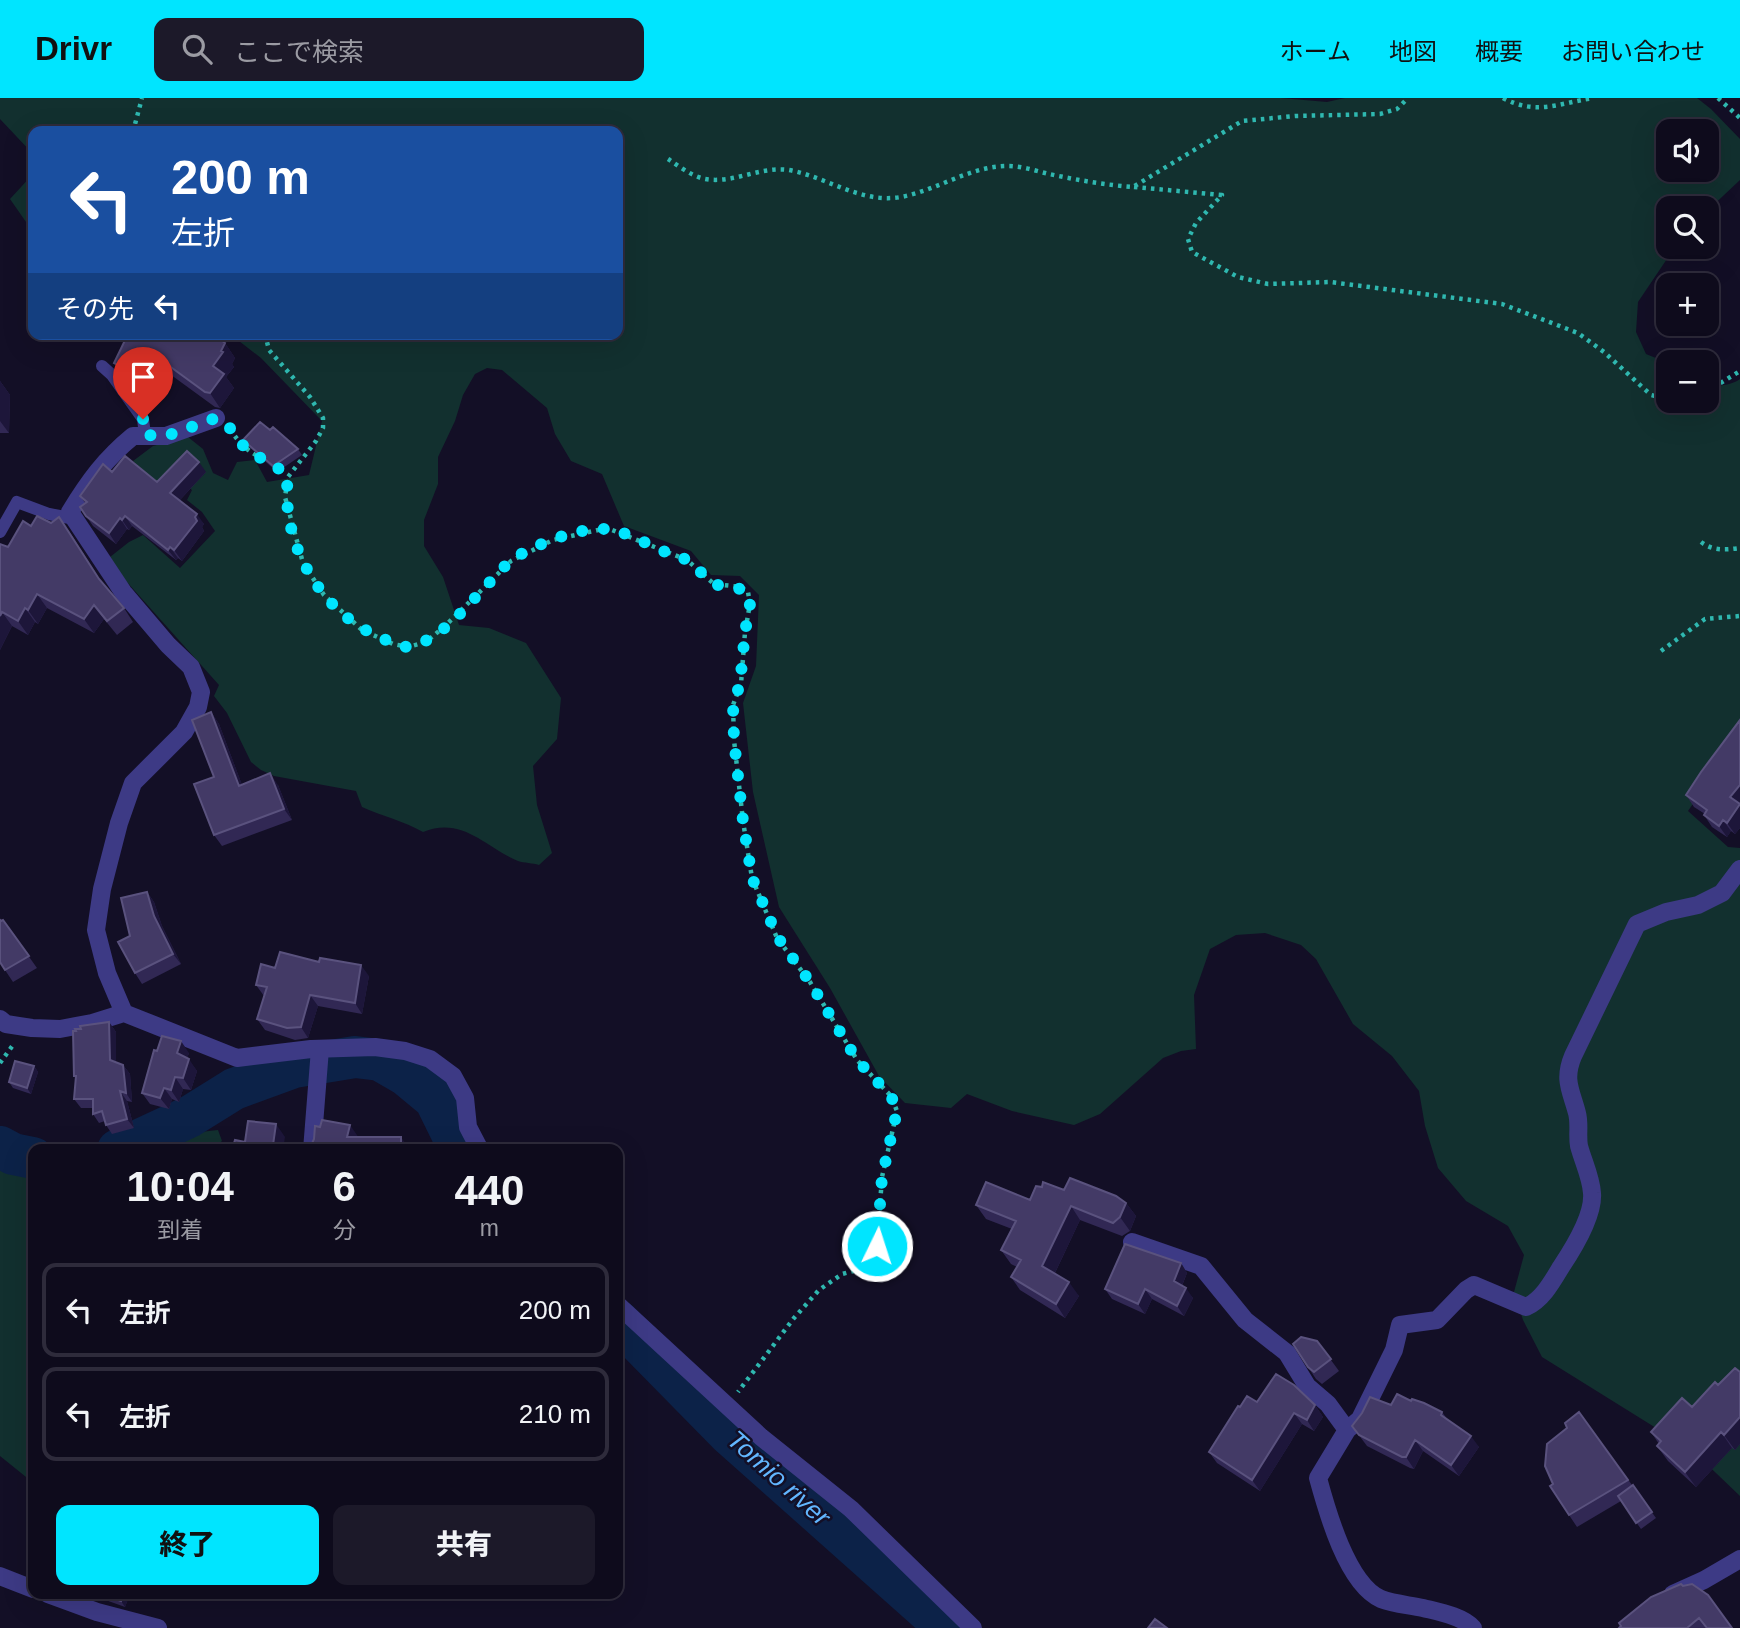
<!DOCTYPE html>
<html lang="ja">
<head>
<meta charset="utf-8">
<style>
	:root { --surface:#0e0b1c; --page:#1c1929; --text:#f1f3f6; --muted:#9b9ba3; --line:#2e2b3b; --accent:#00e5ff }
	body { margin:0; font-family:Arial,"Noto Sans JP",sans-serif; background:var(--page); color:var(--text); height:100vh; display:flex; flex-direction:column; font-size:26px; white-space:nowrap }
	* { box-sizing:border-box; margin:0 }
	p { font-size:23px; color:var(--muted) }
	.icon { flex:none; width:38px; height:38px; fill:none; stroke:currentColor; stroke-width:2; stroke-linecap:round; stroke-linejoin:round }
	.map { position:relative; flex:1; overflow:hidden }
	.side { position:absolute; left:28px; top:1046px; width:595px; height:455px; display:flex; flex-direction:column; background:var(--surface); border-radius:14px; box-shadow:0 7px 28px #0002,0 0 0 2px var(--line) }
	.side>* { flex:none }
	.banner { position:absolute; left:28px; top:28px; width:595px; height:214px; border-radius:14px; box-shadow:0 7px 28px #0002,0 0 0 2px var(--line); background:#1a4fa0; color:#fff; overflow:hidden }
	.tools { position:absolute; left:1656px; top:21px; display:grid; gap:14px }
	.tools a { display:grid; place-items:center; width:63px; height:63px; border-radius:14px; background:var(--surface); box-shadow:0 7px 28px #0002,0 0 0 2px var(--line); font-size:35px }
	.pin { position:absolute; display:grid; place-items:center; width:60px; height:60px; color:#fff; margin:-72px -30px; border-radius:50% 50% 50% 0; rotate:-45deg; box-shadow:0 0 7px #0007 }
	.pin .icon { rotate:45deg }
	.me { position:absolute; width:77px; margin:-38px; rotate:4deg; stroke-linejoin:round; filter:drop-shadow(0 0 5px #0008) }
	.turn { display:flex; align-items:center; gap:24px; height:147px; padding:0 28px; font-size:32px }
	.turn .icon { width:91px; height:91px; stroke-width:2.5 }
	.turn b { display:block; font-size:49px; line-height:60px }
	.then { display:flex; align-items:center; height:66px; padding:0 28px; background:#0003; gap:14px; font-size:26px }
	.eta { display:flex; justify-content:space-evenly; align-items:center; height:119px; text-align:center }
	.eta b { font-size:42px; font-weight:800; line-height:49px }
	.cta { display:flex; gap:14px; margin-top:auto; padding:14px 28px }
	.cta a { flex:1; height:80px; border-radius:14px; background:var(--accent); color:#111; font-size:28px; font-weight:800; line-height:80px; text-align:center }
	.cta a+a { background:var(--page); color:var(--text) }
	ul { padding:0; list-style:none }
	li { display:flex; align-items:center; gap:21px; height:94px; margin:0 14px 10px; padding:0 14px; border:4px solid var(--line); border-radius:14px }
	li div { flex:1 }
	li b { display:block; font-size:26px }
	li em { font-style:normal }
	header { display:flex; align-items:center; gap:42px; box-sizing:border-box; height:98px; padding:0 35px; background:var(--accent); color:#111 }
	header strong { font-size:33px }
	nav { display:flex; gap:38px; margin-inline-start:auto; font-size:24px }
	.search { width:490px; height:63px; background:var(--page); display:flex; align-items:center; gap:18px; box-sizing:border-box; padding:0 24px; border-radius:14px; color:var(--muted); font-size:26px }
	.map>svg:first-child { display:block }
	.green { fill:#12302f; fill-rule:evenodd }
	.lines { fill:none; stroke-linecap:round; stroke-linejoin:round }
	.river { stroke:#0c2248; stroke-width:42 }
	.path { stroke:#2fb8b0; stroke-width:4.5; stroke-dasharray:3.5 5; stroke-linecap:butt }
	.lane { stroke:#3d3a85; stroke-width:12 }
	.street { stroke:#3d3a85; stroke-width:18 }
	.wall { fill:#312854 }
	.shaded-wall { fill:#1d163a }
	.building { fill:#433a66; stroke:#5a527e; stroke-width:2 }
	.route { stroke:#00e5ff; stroke-width:12; stroke-dasharray:0 21.6 }
	.labels { text-anchor:middle; stroke-width:5; stroke-linejoin:round; paint-order:stroke }
	.water-label { font-size:26px; font-style:italic; fill:#62b6ff; stroke:#130f26 }
</style>
</head>
<body>
<header>
<strong>Drivr</strong>
<div class="search"><svg class="icon" aria-label="search" viewBox="0 0 24 24"><circle cx="10" cy="10" r="6"/><path d="M15 15l6 6"/></svg>ここで検索</div>
<nav><a>ホーム</a><a>地図</a><a>概要</a><a>お問い合わせ</a></nav>
</header>
<div class="map">
<svg width="1740" height="1530" viewBox="0 0 1740 1530">
	<rect width="100%" height="100%" fill="#130f26"/>
	<path class="green" d="M0,0h1281l46,4 18,-4h352l14,11 29,30v41l-34,32v-4h-38v39h7l-37,55 -2,30 10,22 22,9v38h38v-18c9,5 26,2 34,-4v356l-52,76 40,36 12,1v648l-47,-45 -151,-94 -19,-37 -9,-28 10,-37 -16,-29 -42,-25 -28,-33 -13,-42 -6,-35 -27,-35 -39,-32 -37,-65 -15,-14 -36,-12 -29,2 -26,14 -16,46 2,54 -15,2 -18,7 -63,56 -26,11 -62,-14 -45,-17 -16,14 -46,-5 -26,-27 -49,-88 -51,-81 -26,-115 -10,-89 13,-37 3,-71 -19,-19 -29,-1 -20,-24 -67,-25 -22,-52 -31,-13 -16,-27 -8,-26 -45,-38 -15,-2 -12,6 -12,21 -8,26 -17,36v27l-14,36v26l19,31 16,48 30,3 37,15 35,55 -4,41 -24,27 4,39 15,48 -13,12c-6,-2 -15,-2 -21,-4 -32,-13 -55,-45 -95,-29 -19,-11 -41,-16 -61,-25l-6,-16 -82,-15 -13,-6 -10,-8 -24,-49 -13,-17 5,-11 -93,-104 -16,-24 19,-15 14,-7 37,33 35,-37 -13,-19 -15,-12 5,-10 -18,-14 -14,10 -27,-25 20,-15 35,-9 15,12 10,24 15,7 9,-18 18,-2 12,22 42,-7 13,-54 -61,-63 -31,-24h388v-203h-585v23l-33,-35zM1668,33h38v39h-38z
		M33,76v58l-23,-33z
		M218,1032l4,11 -12,9h-58c21,-13 41,-18 66,-20z
		M0,1060l33,10v313h-2l-31,-25z"/>
	<g class="lines">
		<path class="river" d="M0,1049l13,7 20,4
			M118,1052l71,-33 45,-28 60,-22 61,-10 25,3 26,15 29,24 25,51
			M618,1223l111,113 218,194"/>
		<path class="path" d="M1503,0c34,18 55,5 91,0
			M1718,0l22,20
			M137,33l-3,-3 8,-30
			M668,61c11,7 23,17 37,20 28,5 55,-13 84,-9 38,7 72,34 112,27 37,-7 69,-31 107,-31 14,0 28,5 41,8 28,6 57,11 84,13l109,-66 53,-5 85,-2 17,-5 11,-11
			M1134,89l88,8 -26,28 -8,16 4,13 46,25 30,7 62,-2 172,22 76,29 26,19 47,43 17,4
			M265,236l4,16 41,47 13,21v10l-7,13 -28,36 -3,20 18,66 21,32 38,35 31,14 15,3 18,-5 19,-16 66,-65 42,-21 54,-12 80,32 27,24 27,3 7,5 2,12 -5,28 -4,52 -8,21 1,35 9,81 9,57 25,60 33,44 47,78 34,36 6,15 -15,66 -5,69 -3,14 -9,8 -23,6 -23,16 -25,28 -56,74
			M1706,294l34,-21
			M230,331c9,14 20,25 35,30
			M1701,444c12,9 24,8 39,6
			M1661,553l44,-32 35,-3
			M0,965l13,-18"/>
		<path class="lane" d="M102,268l10,9 31,44 2,16
			M0,434l17,-30 32,12 26,5"/>
		<path class="street" d="M124,915l-17,-40 -11,-43 6,-41 17,-66 14,-40 51,-51 14,-25 3,-15 -10,-25 -23,-22 -45,-53 -53,-80c19,-31 35,-53 63,-76h33l50,-18
			M0,921l6,5 26,4 28,1 32,-6 32,-10 113,45 74,-9 64,-2 30,4 25,8 23,17 12,22 3,29 12,23
			M312,1052l8,-101
			M1132,1144l69,24 44,54 42,33 20,33 21,18 19,26
			M618,1207l143,132 90,72 122,119
			M0,1478l33,13
			M48,1496l49,18 61,16
			M1673,1496l31,-14 36,-21
			M1473,1530c-11,-12 -34,-16 -50,-20 -13,-3 -29,-4 -42,-9 -34,-15 -54,-88 -63,-121l29,-48 13,-11 34,-69 6,-25 37,-5 29,-30 8,-5 52,22c16,-7 26,-25 35,-40 12,-18 33,-52 31,-74 -1,-16 -9,-32 -13,-47 -2,-11 1,-22 -2,-33 -6,-23 -14,-33 -4,-57l64,-132 29,-12 32,-7 24,-12 18,-24"/>
	</g>
	<path class="wall" d="M225,245l10,15 -3,6 2,3 -8,10 8,11 -14,20 -5,-1 -48,-35 -5,11 -5,-3 -6,12 -26,-14 -11,-15z
		M0,283l10,14 -1,38h-9z
		M270,332l28,19 4,6 -25,17 -30,-27 -4,-5z
		M112,374l45,10 49,-10 -26,28 24,24 -2,3 2,4 -22,30 -4,-3 -2,2 -44,-34 -3,4 -2,-1 -11,15 -23,-18 -13,-19 5,-4 -5,-7z
		M51,425l18,8 33,52 22,25 9,14 -16,13 -13,-16 -10,14 -47,-25 -9,16 -3,-2 -7,13 -16,-9 -12,24v-106l8,3 23,-21z
		M211,614l8,12 23,61h36l14,35 -70,26 -8,-11v-58z
		M1740,622v108l-5,6 -4,-3 -4,6 -15,-10 -8,-12 1,-1 -11,-7 -8,-12z
		M147,794l7,10 8,24 19,38 -39,20 -7,-11 -5,-37z
		M3,822l34,48 -24,14 -8,-12 -4,-49z
		M275,870l94,8 -7,38 -44,-8 -10,32 -13,2 -30,-10 -8,-11 7,-23 -8,-11z
		M109,924l7,10v30l7,3 7,9 2,28 -5,-1 7,27 -22,6 -6,-9 -1,-4 -6,2 -6,-9v-6h-12l-7,-9 2,-20 -2,-3 7,-47z
		M157,953l32,2 -2,5 10,13 -6,19 -8,-1 -4,13 -7,-3 -3,10 -19,-5 -8,-11z
		M34,968l4,6 -7,22 -18,-6 -4,-6z
		M1042,1089l22,3 62,13 10,13 -6,15 -8,5 -42,-16 -25,53 24,23 -14,22 -45,-28 -9,-13 6,-10 -6,-3 -10,-14 11,-21 -26,-10 -10,-14 54,-5z
		M1181,1165l6,10 -5,13 11,12 -9,18 -32,-17 -7,15 -33,-15 -7,-10z
		M1317,1243l22,30 -17,13 -6,-5 -8,-12z
		M1740,1274v72l-5,6 -3,-2 -36,39 -28,-26 -11,-15 2,-2 -8,-12 41,-25 26,-22z
		M1411,1303l31,11 6,8 31,27 -20,29 -36,-25 -9,18 -4,-1 -43,-22 -15,-20 39,-21z
		M1315,1307l8,12 -9,14 -12,-7 -42,67 -43,-28 -8,-11 31,-45z
		M1579,1314l77,106 -15,11 -20,-28 -44,26 -8,-12 -16,-31 14,-56z
		M97,1496h33l-5,13 -25,-9z
		M1651,1499l81,31h-113z"/>
	<path class="shaded-wall" d="M225,245l10,15 -3,6 2,3 -8,10 8,11 -14,20 -10,-15 3,-27z
		M157,259l10,15 -5,11 -10,-15z
		M146,267l11,15 -6,12 -10,-15z
		M0,283l10,14 -1,38 -9,-12z
		M199,364l7,10 -29,31 -7,-10z
		M197,416l7,10 -2,3 2,4 -22,30 -8,-11z
		M125,418l7,10 -3,4 -7,-10z
		M120,420l7,11 -11,15 -7,-11z
		M170,449l8,11 -2,2 -8,-10z
		M37,496l10,14 -9,16 -10,-14z
		M94,507l10,14 -10,14 -10,-14z
		M25,510l10,14 -7,13 -10,-14z
		M2,514l10,14 -12,24v-34z
		M211,614l8,12 28,74 -8,-12z
		M270,675l8,12 14,35 -8,-11z
		M1740,687v43l-5,6 -8,-11 3,-26z
		M1723,722l8,11 -4,6 -8,-11z
		M147,794l7,10 8,24 19,38 -8,-10 -19,-38z
		M361,867l8,11 -7,38 -7,-11z
		M310,897l8,11 -10,32 -7,-11z
		M109,924l7,10v37l-6,-9z
		M181,943l8,12 -4,12 -8,-12z
		M189,961l8,12 -6,19 -8,-12z
		M123,967l7,9 2,28 -6,-9z
		M34,968l4,6 -7,22 -4,-6z
		M175,979l8,12 -4,13 -8,-12z
		M164,990l8,11 -3,10 -9,-11z
		M120,993l7,10 7,27 -7,-9z
		M276,1026l9,13 -2,13 -10,-5z
		M350,1027l9,13 -12,-1z
		M401,1039l9,13h-9z
		M1126,1105l10,13 -6,15 -10,-14z
		M1071,1108l9,14 -28,59 -10,-13z
		M1181,1165l6,10 -7,17 -6,-9z
		M1069,1184l10,14 -14,22 -9,-14z
		M1186,1190l7,10 -9,18 -7,-10z
		M1145,1191l7,10 -7,15 -7,-10z
		M1315,1307l8,12 -9,14 -7,-11z
		M1294,1315l8,11 -42,67 -8,-11z
		M1740,1319v27l-5,6 -11,-15z
		M1721,1334l11,16 -36,39 -11,-15z
		M1471,1338l8,11 -20,29 -8,-11z
		M1415,1342l8,11 -9,18 -8,-12z
		M123,1496h7l-5,13 -4,-6z"/>
	<path class="building" d="M128,236h85l12,9 -4,8 2,1 -10,14 11,8 -14,19 -5,-1 -48,-35 -5,11 -6,-3 -5,12 -27,-14z
		M260,324l10,8 3,-3 25,22 -25,17 -30,-26z
		M187,353l12,11 -29,31 27,21 -2,3 2,4 -23,29 -4,-3 -2,3 -43,-34 -3,4 -2,-2 -11,15 -23,-17 -6,-9 7,-5 -7,-6 23,-32 9,8 13,-16 32,26z
		M37,418l14,7 8,-6 40,62 25,29 -17,13 -13,-16 -10,14 -47,-25 -9,16 -3,-2 -7,13 -16,-9 -2,4v-72l8,3 15,-26 8,5z
		M211,614l28,74 31,-13 14,36 -70,26 -20,-51 20,-7 -22,-57z
		M1740,622v65l-10,12 10,7 -13,19 -4,-3 -4,6 -15,-11 3,-5 -21,-15 15,-23z
		M147,794l7,24 19,38 -38,19 -17,-31 12,-6 -9,-38z
		M0,822l1,1 2,-1 26,36 -24,14 -5,-8z
		M280,854l39,10 1,-4 41,7 -6,38 -45,-8 -9,32 -14,1 -30,-9 10,-32 -11,-2 5,-21 14,4z
		M109,924l1,38 13,5 3,28 -6,-2 7,28 -21,6 -4,-14 -9,3v-15h-19l2,-23h-2l-1,-45h3l-1,-2h6l-1,-3z
		M162,938l19,5 -4,12 12,6 -6,19 -8,-1 -4,13 -7,-2 -4,10 -18,-5 12,-43 3,1z
		M15,963l19,5 -7,22 -18,-6z
		M322,1022l28,5 -3,12h54v13h-92l5,-11 1,-13 5,1z
		M248,1023l28,3 -3,21 19,5h-60l3,-10 10,2z
		M1070,1080l46,18 10,7 -6,14 -7,6 -42,-17 -29,60 27,16 -13,22 -45,-27 10,-17 -20,-10 15,-29 -40,-16 10,-23 44,18 6,-14 6,1 1,-5 21,8z
		M1125,1146l56,19 -7,18 12,7 -9,18 -32,-17 -7,15 -33,-15z
		M1301,1239l16,4 14,18 -17,13 -6,-5 -15,-23z
		M1735,1270l5,4v45l-16,18 -3,-3 -36,40 -28,-26 4,-5 -10,-9 31,-34 10,9 23,-25 3,3z
		M1276,1276l18,11 21,20 -8,15 -13,-7 -42,67 -43,-28 29,-46 2,1 7,-11 10,6z
		M1397,1296l14,7 1,-2 12,4 18,9 -1,3 30,21 -20,29 -36,-25 -9,17h-4l-43,-22 -7,-9 10,-13 8,-16 21,8z
		M1579,1314l49,68 -59,35 -19,-29 3,-2 -8,-18 2,-22 20,-16 -2,-5z
		M1633,1387l19,27 -16,11 -18,-27z
		M1681,1486l2,2 9,-2 16,11 24,33h-25l-8,-10 -12,10h-68l2,-2 -2,-3 32,-26z
		M101,1496h22l-2,7z
		M1155,1521l12,9h-19z"/>
	<g class="lines">
		<path class="route" d="M143,321l2,16 21,1 50,-18 12,7 10,16 17,15 15,5 18,16c-8,63 31,134 90,159 11,5 22,13 34,10 31,-8 56,-42 77,-63 8,-8 15,-17 23,-23 20,-15 68,-33 94,-31 19,1 46,18 64,25 5,2 10,3 15,5 11,5 18,18 28,24 11,6 24,2 35,10l2,11 -5,28 -5,52 -7,21 1,35 9,81 9,57 26,60 32,44 47,78 34,36 6,15 -15,66 -5,69"/>
	</g>
	<g class="labels">
		<g class="water-label">
			<text transform="translate(779 1380) rotate(42)" y="9">Tomio river</text>
		</g>
	</g>
</svg>
<div class="tools">
<a><svg class="icon" aria-label="sound" viewBox="0 0 24 24"><path d="M4 9h4l5-4v14l-5-4H4zM17 9q2 3 0 6"/></svg></a>
<a><svg class="icon" aria-label="search" viewBox="0 0 24 24"><circle cx="10" cy="10" r="6"/><path d="M15 15l6 6"/></svg></a>
<a>+</a>
<a>−</a>
</div>
<div class="pin" style="left:143px;top:321px;background:#d93025"><svg class="icon" aria-label="arrive" viewBox="0 0 24 24"><path d="M6 21V4h12l-3 4 3 4H6"/></svg></div>
<svg class="me" style="left:877px;top:1148px" viewBox="-20 -20 40 40"><circle r="17" fill="#00e5ff" stroke="#fff" stroke-width="3"/><path d="M0-11L8 9 0 5-8 9z" fill="#fff"/></svg>
<div class="banner">
<div class="turn"><svg class="icon" aria-label="left" viewBox="0 0 24 24"><path d="M17 20v-9H6M10 6l-5 5 5 5"/></svg><div><b>200 m</b>左折</div></div>
<div class="then">その先<svg class="icon" aria-label="left" viewBox="0 0 24 24"><path d="M17 20v-9H6M10 6l-5 5 5 5"/></svg></div>
</div>
<section class="side">
<div class="eta">
<div><b>10:04</b><p>到着</p></div>
<div><b>6</b><p>分</p></div>
<div><b>440</b><p>m</p></div>
</div>
<ul>
<li><svg class="icon" aria-label="left" viewBox="0 0 24 24"><path d="M17 20v-9H6M10 6l-5 5 5 5"/></svg><div><b>左折</b></div><em>200 m</em></li>
<li><svg class="icon" aria-label="left" viewBox="0 0 24 24"><path d="M17 20v-9H6M10 6l-5 5 5 5"/></svg><div><b>左折</b></div><em>210 m</em></li>
</ul>
<div class="cta"><a>終了</a><a>共有</a></div>
</section>
</div>
</body>
</html>
